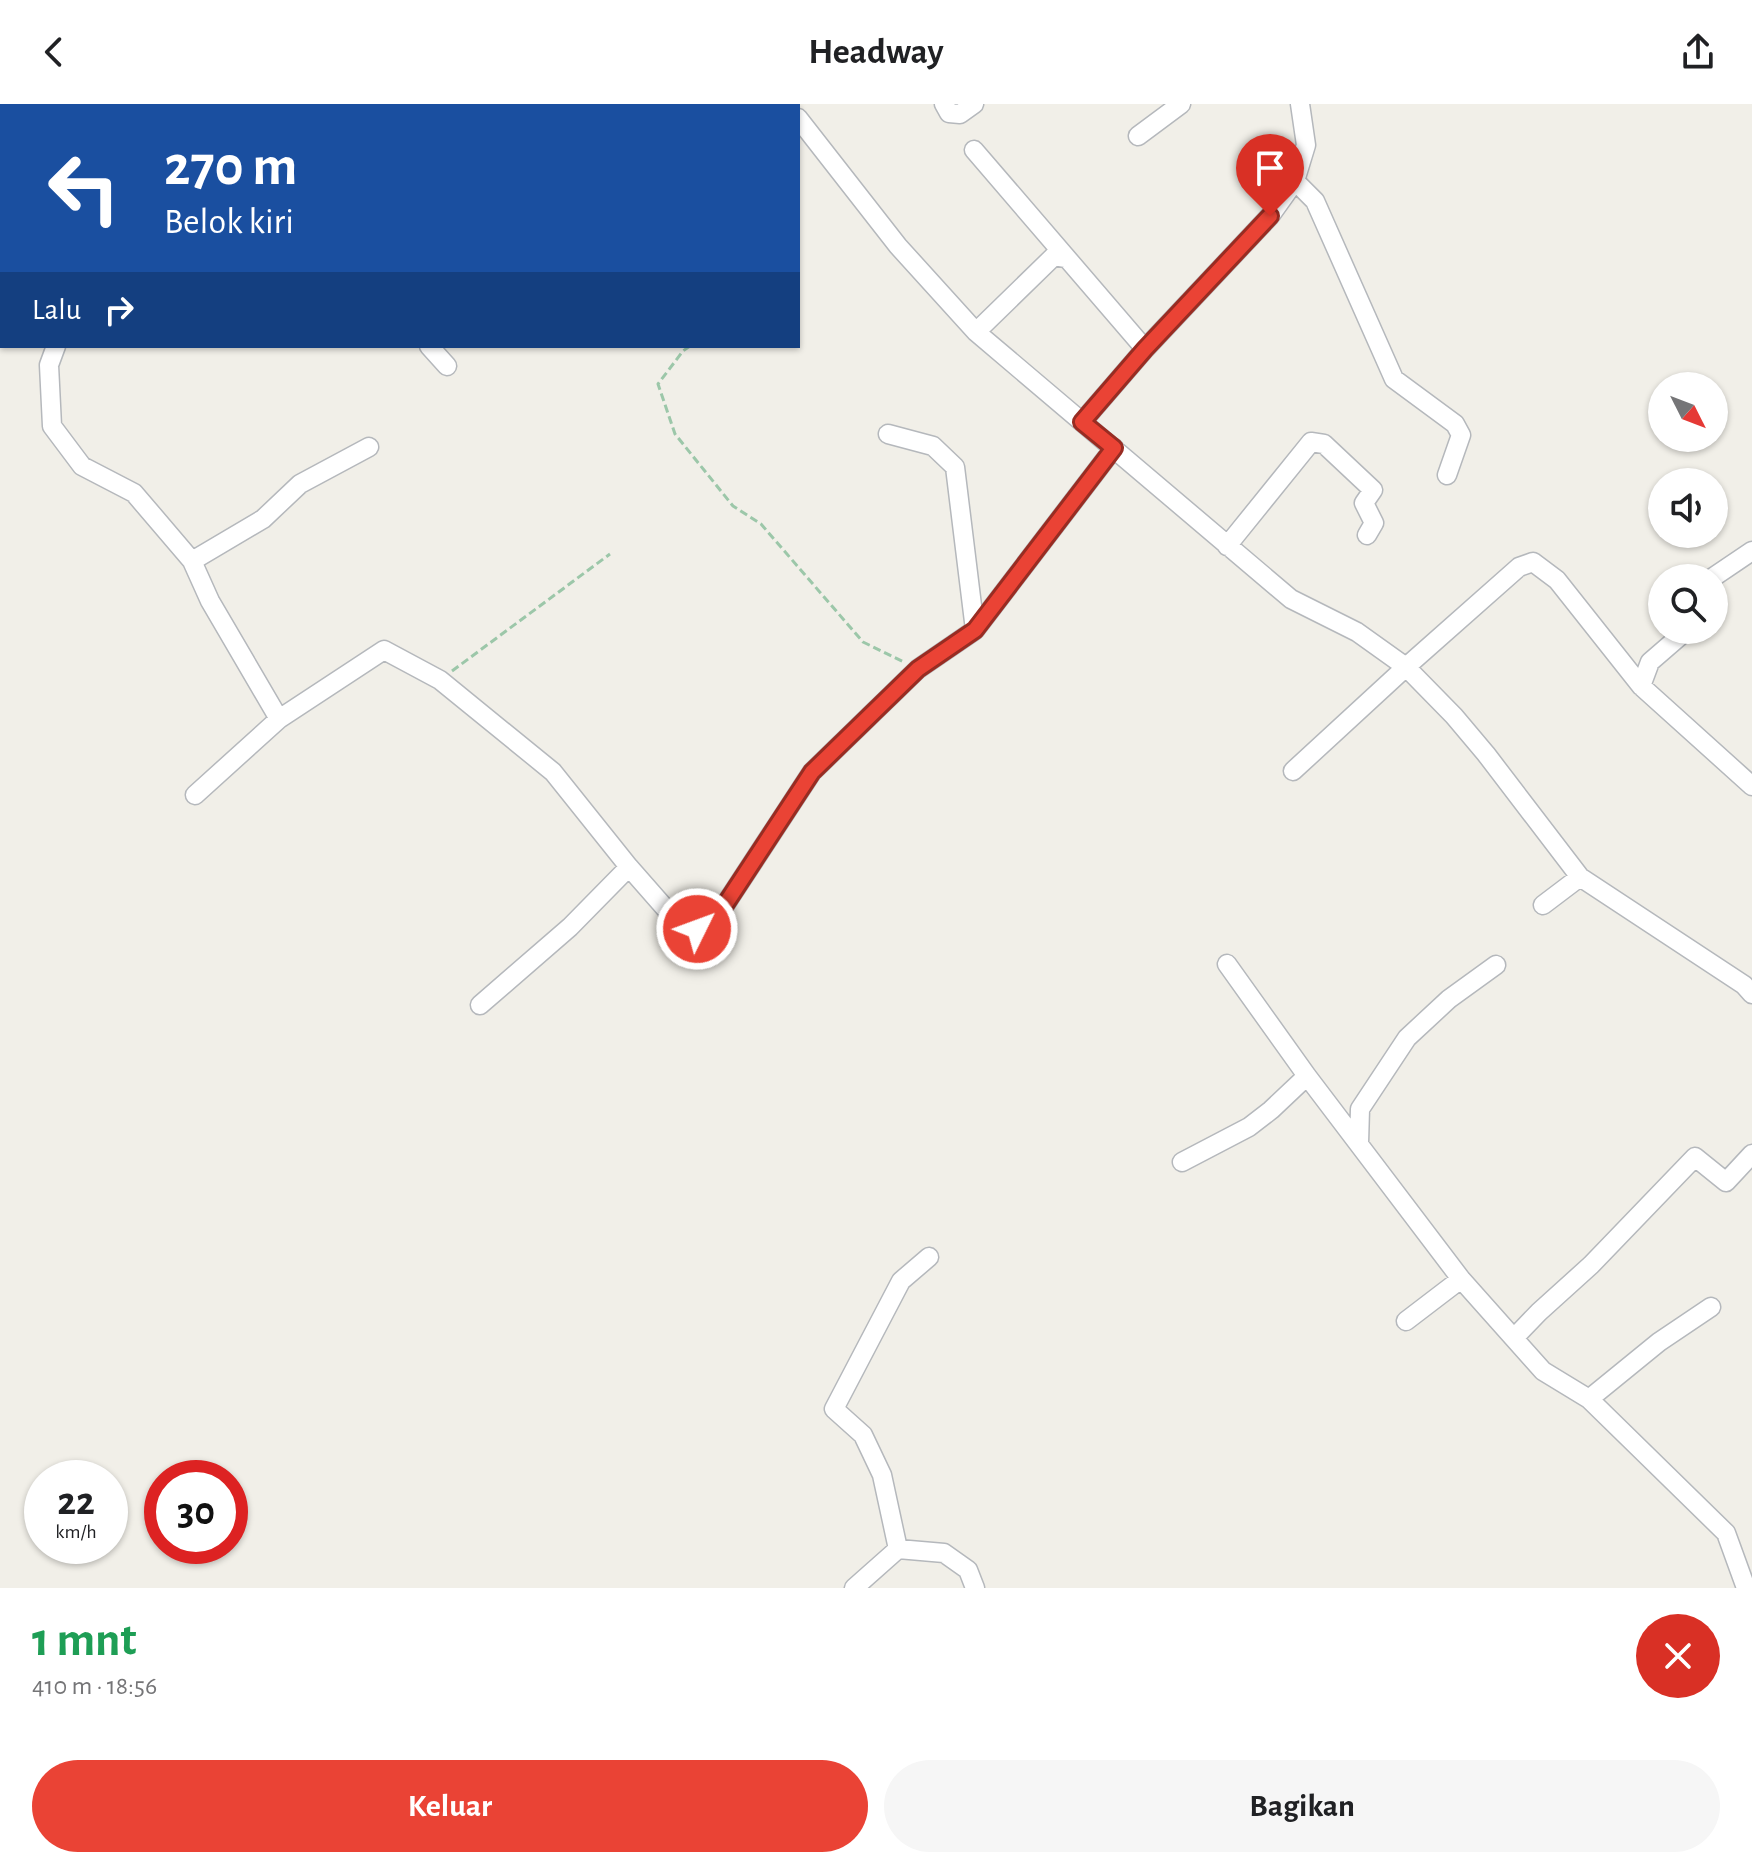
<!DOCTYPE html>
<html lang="id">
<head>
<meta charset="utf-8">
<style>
	:root { --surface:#fff; --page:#f6f6f6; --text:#202124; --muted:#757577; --accent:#ea4335 }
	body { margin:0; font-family:"Alegreya Sans",sans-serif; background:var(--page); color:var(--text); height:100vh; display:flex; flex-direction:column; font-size:30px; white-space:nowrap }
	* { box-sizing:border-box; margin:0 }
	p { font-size:26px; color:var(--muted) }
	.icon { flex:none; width:44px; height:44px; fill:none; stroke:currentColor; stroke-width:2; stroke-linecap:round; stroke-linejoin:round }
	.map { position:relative; height:1484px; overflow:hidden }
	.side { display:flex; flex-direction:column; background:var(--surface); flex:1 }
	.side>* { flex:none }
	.banner { position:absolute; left:0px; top:0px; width:800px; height:244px; box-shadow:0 2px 6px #0004; background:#1a4fa0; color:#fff; overflow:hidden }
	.needle { width:52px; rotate:132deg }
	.buttons { position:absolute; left:1648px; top:268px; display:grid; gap:16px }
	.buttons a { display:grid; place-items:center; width:80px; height:80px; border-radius:50%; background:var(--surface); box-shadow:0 2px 6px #0004; font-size:40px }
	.speed { position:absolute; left:24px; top:1356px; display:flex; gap:16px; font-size:40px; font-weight:700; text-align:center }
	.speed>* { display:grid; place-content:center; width:104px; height:104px; border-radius:50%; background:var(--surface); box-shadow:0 2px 6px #0004; line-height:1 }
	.speed small { font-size:20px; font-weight:400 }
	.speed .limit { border:12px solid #d22; background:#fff; color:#111 }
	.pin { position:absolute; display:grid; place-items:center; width:68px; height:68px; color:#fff; margin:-82px -34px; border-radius:50% 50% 50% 0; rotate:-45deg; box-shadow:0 0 8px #0007 }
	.pin .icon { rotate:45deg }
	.me { position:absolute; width:88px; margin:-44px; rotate:48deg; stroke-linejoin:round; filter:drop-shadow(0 0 6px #0008) }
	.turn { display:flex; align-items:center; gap:28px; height:168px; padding:0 32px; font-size:36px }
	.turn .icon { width:104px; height:104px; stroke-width:2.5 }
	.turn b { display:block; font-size:56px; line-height:68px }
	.then { display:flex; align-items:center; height:76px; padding:0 32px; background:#0003; gap:16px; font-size:30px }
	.round { display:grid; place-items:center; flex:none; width:84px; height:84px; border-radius:42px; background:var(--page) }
	.head { display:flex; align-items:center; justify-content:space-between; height:136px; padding:0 32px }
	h1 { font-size:48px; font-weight:700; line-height:60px; color:#1e9e55 }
	.button { display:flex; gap:16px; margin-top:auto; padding:16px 32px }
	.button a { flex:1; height:92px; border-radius:48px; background:var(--accent); color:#fff; font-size:32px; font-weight:700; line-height:92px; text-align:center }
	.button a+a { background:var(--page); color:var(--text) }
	header { display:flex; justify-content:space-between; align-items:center; height:104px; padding:0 32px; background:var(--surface); font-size:36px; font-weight:700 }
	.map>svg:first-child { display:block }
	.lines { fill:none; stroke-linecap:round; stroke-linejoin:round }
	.minor-casing { stroke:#b5b8bc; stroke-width:21 }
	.path { stroke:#9cc7a9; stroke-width:3; stroke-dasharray:8 4; stroke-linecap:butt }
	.minor { stroke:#fff; stroke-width:18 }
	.route-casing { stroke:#982c22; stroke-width:20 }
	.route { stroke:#ea4335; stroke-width:14 }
</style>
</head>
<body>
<header><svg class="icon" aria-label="back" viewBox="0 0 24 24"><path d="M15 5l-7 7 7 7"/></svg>Headway<svg class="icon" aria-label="share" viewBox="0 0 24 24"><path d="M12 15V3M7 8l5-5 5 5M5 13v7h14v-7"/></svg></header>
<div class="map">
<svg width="1752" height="1484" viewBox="0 0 1752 1484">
	<rect width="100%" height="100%" fill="#f1efe8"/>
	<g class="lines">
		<g class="minor-casing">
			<path id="minor" d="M19,0l1,2
				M249,0l1,2
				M787,0l2,2
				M944,0l5,9 11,1 14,-10
				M78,2l4,-2
				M798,14l100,128 78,86 315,267 66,33 49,35 48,49 32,38 94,123 164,108 8,9
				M1138,32l43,-32
				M974,46l171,199
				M0,48l2,-1
				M1295,77l20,20 79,178 61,45 6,11 -14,40
				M0,118l2,2
				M976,228l78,-76 12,2
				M56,242l-7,19 3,61 30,40 52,27 58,68 18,40 69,118
				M429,242l18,20
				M1082,318l63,-73 125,-133 25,-35 11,-36 -6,-41
				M888,330l45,12 22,21 20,163
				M1227,442l84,-104 13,2 49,46 -9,13 10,20 -7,12
				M192,457l71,-42 37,-35 69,-37
				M1712,474l40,-27
				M1641,582l9,-24 37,-32
				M1293,667l113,-104 113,-100 14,-5 24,18 84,106 111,100
				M195,691l84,-76 105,-69 56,30 113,92 76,95 43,49 21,13h4l18,-9 97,-148 106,-103 57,-39 139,-182
				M1543,801l37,-28
				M1227,860l80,112 154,203 82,92 46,28 137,134 20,55
				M480,901l90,-78 59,-60
				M1359,1039l1,-34 47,-71 42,-39 47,-34
				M1182,1058l67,-35 22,-17 36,-34
				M1406,1217l55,-42
				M1514,1234l25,-26 52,-47 104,-108 31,25 26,-28
				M1589,1295l70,-57 52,-35
				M898,1445l-16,-74 -19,-40 -29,-26 67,-128 28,-24
				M854,1484l44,-39 46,4 24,17 7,18"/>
		</g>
		<path class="path" d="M690,242l-7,5 -25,33 17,50 58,72 28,18 102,118 41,20
			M452,567l158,-117"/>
		<use href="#minor" class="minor"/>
	</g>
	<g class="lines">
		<g class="route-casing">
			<path id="route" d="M697,825l18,-9 97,-148 106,-103 57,-39 139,-182 -32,-26 63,-73 125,-133"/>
		</g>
		<use href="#route" class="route"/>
	</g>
</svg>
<div class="buttons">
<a><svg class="needle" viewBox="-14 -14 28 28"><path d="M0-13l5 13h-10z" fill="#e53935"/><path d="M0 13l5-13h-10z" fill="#757577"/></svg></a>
<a><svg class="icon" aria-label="sound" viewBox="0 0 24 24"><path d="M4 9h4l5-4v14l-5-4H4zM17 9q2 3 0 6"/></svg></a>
<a><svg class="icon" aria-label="search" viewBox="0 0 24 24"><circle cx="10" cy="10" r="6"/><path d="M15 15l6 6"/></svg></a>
</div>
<div class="speed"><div>22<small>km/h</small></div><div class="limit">30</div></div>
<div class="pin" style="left:1270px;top:112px;background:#d93025"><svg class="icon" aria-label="arrive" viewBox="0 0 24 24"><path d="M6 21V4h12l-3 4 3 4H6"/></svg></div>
<svg class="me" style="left:697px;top:825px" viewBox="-20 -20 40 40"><circle r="17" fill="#ea4335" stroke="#fff" stroke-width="3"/><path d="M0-11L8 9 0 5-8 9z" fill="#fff"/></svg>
<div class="banner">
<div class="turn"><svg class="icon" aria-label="left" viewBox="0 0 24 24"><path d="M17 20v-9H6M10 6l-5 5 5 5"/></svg><div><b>270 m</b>Belok kiri</div></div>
<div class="then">Lalu<svg class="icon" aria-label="right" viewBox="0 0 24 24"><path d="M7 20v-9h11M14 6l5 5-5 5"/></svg></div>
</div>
</div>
<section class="side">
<div class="head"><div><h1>1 mnt</h1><p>410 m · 18:56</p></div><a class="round" style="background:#d93025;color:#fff"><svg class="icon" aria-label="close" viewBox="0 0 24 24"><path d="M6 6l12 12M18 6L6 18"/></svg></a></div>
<div class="button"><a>Keluar</a><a>Bagikan</a></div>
</section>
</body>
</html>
